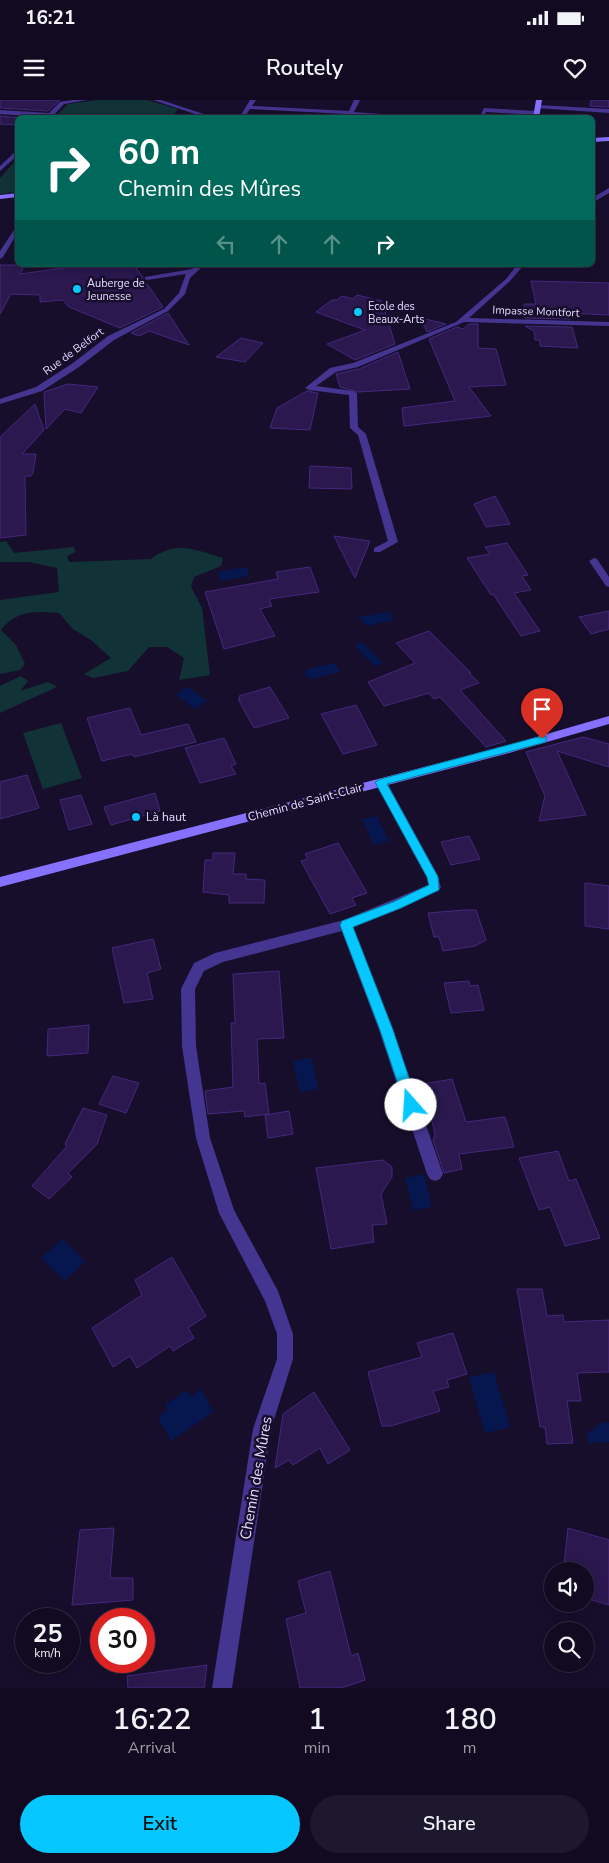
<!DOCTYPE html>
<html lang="en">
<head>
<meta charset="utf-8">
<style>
	:root { --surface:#110a21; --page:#1e182e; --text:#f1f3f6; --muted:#9c9aa5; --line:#302b3f; --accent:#06c7ff }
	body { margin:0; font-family:"Nunito Sans",sans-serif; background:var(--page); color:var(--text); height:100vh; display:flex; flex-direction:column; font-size:19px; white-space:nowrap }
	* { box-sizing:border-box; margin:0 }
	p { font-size:16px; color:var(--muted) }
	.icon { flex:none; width:28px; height:28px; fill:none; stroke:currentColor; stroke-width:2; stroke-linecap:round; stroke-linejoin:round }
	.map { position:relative; height:1588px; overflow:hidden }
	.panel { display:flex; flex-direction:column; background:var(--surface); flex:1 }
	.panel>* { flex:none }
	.banner { position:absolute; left:15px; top:15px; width:580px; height:152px; border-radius:8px; box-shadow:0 2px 12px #0003,0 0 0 1px var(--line); background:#00695c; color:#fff; overflow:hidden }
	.tools { position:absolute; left:544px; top:1462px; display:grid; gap:10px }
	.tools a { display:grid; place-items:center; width:50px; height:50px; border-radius:50%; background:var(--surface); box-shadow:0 2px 12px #0003,0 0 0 1px var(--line); font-size:25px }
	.speed { position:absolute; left:15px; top:1508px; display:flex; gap:10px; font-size:25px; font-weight:700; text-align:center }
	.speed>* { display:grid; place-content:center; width:65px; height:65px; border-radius:50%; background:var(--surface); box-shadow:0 2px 12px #0003,0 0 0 1px var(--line); line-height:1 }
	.speed small { font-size:12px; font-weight:400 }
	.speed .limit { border:8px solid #d22; background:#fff; color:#111 }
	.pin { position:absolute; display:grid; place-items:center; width:42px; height:42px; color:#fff; margin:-51px -21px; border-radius:50% 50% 50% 0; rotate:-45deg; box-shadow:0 0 5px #0007 }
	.pin .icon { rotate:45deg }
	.me { position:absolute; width:55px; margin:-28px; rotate:341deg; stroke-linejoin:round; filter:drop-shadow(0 0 4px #0008) }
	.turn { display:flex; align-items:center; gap:18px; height:105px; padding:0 20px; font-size:22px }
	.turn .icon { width:65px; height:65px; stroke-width:2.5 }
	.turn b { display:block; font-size:35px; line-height:42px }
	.lanes { display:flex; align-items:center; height:48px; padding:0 20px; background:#0003; justify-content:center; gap:25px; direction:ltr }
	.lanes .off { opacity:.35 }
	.eta { display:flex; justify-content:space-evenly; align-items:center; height:85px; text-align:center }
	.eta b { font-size:30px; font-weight:600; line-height:35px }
	.action { display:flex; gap:10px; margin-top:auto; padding:10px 20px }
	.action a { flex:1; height:58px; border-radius:30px; background:var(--accent); color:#111; font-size:20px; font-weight:600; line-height:58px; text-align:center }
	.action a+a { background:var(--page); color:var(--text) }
	.status { display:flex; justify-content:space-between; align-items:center; height:35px; padding:0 25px; background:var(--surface); direction:ltr }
	.status svg { height:14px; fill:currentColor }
	header { display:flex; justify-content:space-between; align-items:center; height:65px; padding:0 20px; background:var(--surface); font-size:22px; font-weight:600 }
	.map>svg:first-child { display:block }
	.green { fill:#113337 }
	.water { fill:#05174e }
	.building { fill:#2a184f; stroke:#44287d }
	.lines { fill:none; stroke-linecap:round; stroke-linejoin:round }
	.street { fill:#443590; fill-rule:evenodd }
	.secondary { fill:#8671ff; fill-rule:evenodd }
	.route { fill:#06c7ff; stroke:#0481a6 }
	.poi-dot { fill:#06c7ff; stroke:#170e2c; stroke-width:2 }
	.labels { text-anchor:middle; stroke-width:5; stroke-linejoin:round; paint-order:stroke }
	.far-poi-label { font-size:11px; fill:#e3daff; stroke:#170e2c; text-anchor:start }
	.far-street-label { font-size:11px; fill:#e3daff; stroke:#170e2c }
	.street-label { font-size:12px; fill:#e3daff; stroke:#170e2c }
	.poi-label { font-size:12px; fill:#e3daff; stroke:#170e2c; text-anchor:start }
	.near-street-label { font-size:15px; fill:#e3daff; stroke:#170e2c }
</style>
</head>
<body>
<div class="status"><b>16:21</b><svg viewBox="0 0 49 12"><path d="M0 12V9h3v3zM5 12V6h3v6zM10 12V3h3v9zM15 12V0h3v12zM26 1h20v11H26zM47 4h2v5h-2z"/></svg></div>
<header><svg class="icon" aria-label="menu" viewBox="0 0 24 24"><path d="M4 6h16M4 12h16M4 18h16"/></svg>Routely<svg class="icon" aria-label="heart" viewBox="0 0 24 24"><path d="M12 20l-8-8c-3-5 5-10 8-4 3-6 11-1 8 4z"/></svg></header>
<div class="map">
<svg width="609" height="1588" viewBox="0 0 609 1588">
	<rect width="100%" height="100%" fill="#170e2c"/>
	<path class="green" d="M97,0h50l31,9 -6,8h-117l13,-13z
		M17,59v33l-17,2v-16z
		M6,441l8,12 60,-6 1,5 -8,4 2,6 82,-3c26,-19 44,-9 72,-1l-2,8 -27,11 -3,10 11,21 8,67 -31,5 5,-22 -17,-11h-18l-21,24 -35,7 -9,-4 27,-16 -20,-18 -18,-11 -14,-16c-23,-2 -43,-3 -58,17l15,15 9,19 -5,6 -20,4v-74l59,-8 -2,-24 -28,-6h-29v-20z
		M21,576l7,5 -8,10 28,-9 9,5 -57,26v-27z
		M61,623l21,55 -39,11 -20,-56z"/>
	<path class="water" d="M246,467l3,9 -29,5 -3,-9z
		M390,512l4,8 -27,6 -9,-9z
		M362,542l21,21 -9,3 -20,-21z
		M335,563l5,9 -28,7 -7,-4 1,-6z
		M188,587l19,14 -12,8 -19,-14z
		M377,716l12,25 -15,4 -12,-26z
		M312,958l6,31 -18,3 -7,-31z
		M424,1074l8,33 -19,3 -8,-32z
		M62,1139l23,22 -20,20 -24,-23z
		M494,1272l16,55 -25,6 -16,-56z
		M201,1289l12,23 -42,29 -13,-24 10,-7 -3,-5 22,-15 4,7z
		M599,1323h10v19l-21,1 -1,-11 8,-3z"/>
	<path class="building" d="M0,0h60l-12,11 -48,-3z
		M591,0h18v7l-19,-1z
		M0,16l21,2h-3v7l-18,-1z
		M0,165h25l-5,9 65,-9h49l29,42 -43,21 -51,-21 -6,-7 -23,2v-7l-29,-1 -11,20z
		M531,181l78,2v32l-41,-2 2,6 -45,-1 -1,-14h12z
		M357,195l25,6 13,43 -40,16 -28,-16 38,-14 -49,-18 16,-12h5l5,-4 11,3z
		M168,213l21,32 -40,-14 -10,5 -8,-3z
		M421,218l25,6 -19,8z
		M469,224h9v24l18,1 10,36 -37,2 22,29 -87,10 -2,-18 53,-7 -26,-62 28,-12 6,2z
		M525,226l47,1 6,21 -38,-2v-6h-5l-1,-9z
		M241,238l22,5 -18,19 -29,-5z
		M398,252l12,37 -52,3 -18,-5 -4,-13 23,-5z
		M68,284l30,3 -17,26 -16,-4 -19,20 -2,-37z
		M307,291l11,2 -8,37 -40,-2 7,-20z
		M35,304l9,26 -22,24h14l-3,19 -2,3h-6l1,59 -26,3v-101z
		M310,366l41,2 1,21 -43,-1z
		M495,396l15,28 -24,3 -12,-23z
		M334,436l36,5 -15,37z
		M507,443l21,32 -6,1 9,14 -17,3 26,38 -19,5 -28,-42 -2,1 -24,-37 23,-4 -5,-7z
		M310,467l9,25 -50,7 3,7 -12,3 15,27 -51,13 -19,-57 73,-13 -2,-7z
		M609,511v18l-18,5 -12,-17z
		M429,531l42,42h-2l10,10 -19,7 46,51 -20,6 -46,-50 -6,2 -5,-6 -45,13 -16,-24 47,-19 -19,-20z
		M270,587l19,31 -35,10 -16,-29h2l-1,-3z
		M356,605l21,40 -34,9 -22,-40z
		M130,608l11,27 47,-11 8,18 -62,15 -2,-3 -30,7 -15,-43z
		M583,637l26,7v23l-52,-16 29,64 -47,6 6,-25 -19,-44z
		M224,638l12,26 -5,2 5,8 -36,9 -15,-35z
		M27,675l12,33 -39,11v-37z
		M155,693l5,18 -49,14 -7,-18z
		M81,695l11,29 -23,6 -9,-30z
		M469,736l11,23 -29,6 -10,-23z
		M338,743l29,50 -15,5 4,7 -26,9 -29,-53 7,-2 -3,-5z
		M213,753h22l-2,21h13v5l19,1 -1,23h-35v-8l-26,-3 2,-32h8z
		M585,783l24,3v43l-24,-3z
		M464,810h12l10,30 -11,6 -32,5 -4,-14h-5l-6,-24z
		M153,839l8,30 -14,4 6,26 -29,4 -12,-55z
		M279,871l5,67 -27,1 2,45 6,-1 4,31 -24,3 -1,-6 -36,3 -3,-23 28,-4 -2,-64h4l-2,-49z
		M469,881l1,5 8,-1 6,25 -33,3 -7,-30z
		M89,925l-1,28 -41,3 1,-27z
		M113,976l26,7 -13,30 -27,-9z
		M452,979l14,43 39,-5 9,30 -55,7 3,15 -18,4 -11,-33 2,-6 -12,-50z
		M83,1008l24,7 -10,29 -29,29 4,4 -23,22 -17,-13 35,-40 -2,-2z
		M289,1011l4,23 -25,4 -3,-23z
		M558,1051l11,30 7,-2 24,59 -35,8 -15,-39 -11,3 -20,-52z
		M383,1060l9,7v10l-11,17 6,30 -15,1 2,17 -43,7 -15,-81z
		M172,1157l34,59 -18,12 6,10 -21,13 -3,-5 -33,22 -7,-12 -17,11 -21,-39 50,-33 -7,-15z
		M517,1189h25l5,27 16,-1 1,7 45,-2v52l-32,1 4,28h-14l6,42 -26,1 -2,-17h-5z
		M453,1233l14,41 -20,6 2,7 -16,4 7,20 -49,15h-9l-14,-54 54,-15 -5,-14z
		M314,1292l36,58 -22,14 -8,-16 -27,17 -4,-5 -14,8 8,-54z
		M114,1428l-4,50h23v22l-61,5 8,-75z
		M568,1428l41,12v65l-24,-7v-27l-21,-6z
		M330,1471l21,85 7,-3 7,27 -24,8h-41l-14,-69 20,-6 -8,-32z
		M207,1565l-3,23h-76l-1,-12z"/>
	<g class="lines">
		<path class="street" d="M73,0h14l-23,4 -13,14 -51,-4v-4l49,3 11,-11z
			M153,0h8l55,18h-9z
			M250,0h6l-4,6 97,5 5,-11h6l-6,12 83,6 -85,-3 -1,3h-5l1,-4 -97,-5 -6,9h-5z
			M538,5l71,4v4l-73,-5z
			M484,8l52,3 3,2 -3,2 -50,-3 -2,6h-5z
			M18,49v6l-18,16v-5z
			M609,88v5l-17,10v-5z
			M18,124v8l-15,25 -3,2v-8z
			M197,165h7l-14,13 -5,16 -17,17 -54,29 -35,27 -37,24 -42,13v-5l36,-12 37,-24 35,-27 56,-27 15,-16 7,-19 -39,6 -2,-1v-2l47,-8z
			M517,165h7l-14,16 -41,37 140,4v4l-145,-4 -106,45 -22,5 -20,14 37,5 4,2 1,34 8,7 32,108 -18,10h-6v-4l14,-7 -30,-106 -8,-7 -1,-33 -40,-5 -4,-2 25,-20 23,-5 103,-41 50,-43z
			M594,458l3,1 12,18v10l-3,-1 -17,-25z
			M381,678l4,1 52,95 4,13 -2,3 -38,18 -48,19 40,103 50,144 -3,5 -5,2 -5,-2 -3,-5 -48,-144 -37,-99 -119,31 -19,9 -9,18 1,57 14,92 24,72 44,81 15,43v25l-22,70 -39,259h-20l41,-259 24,-70v-25l-12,-33 -46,-88 -23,-75 -14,-92 -1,-57 13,-26 21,-10 129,-33 84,-35 -1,-8 -52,-95z"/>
		<path class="secondary" d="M536,0h6l-3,18h-6z
			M609,37v4l-17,1v-4z
			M18,93v4l-18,2v-4z
			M609,616v8l-100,29 -509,134v-10l509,-132z"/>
	</g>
	<path class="route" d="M542,636l4,1v5l-159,42 51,93 1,13 -38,18 -48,19 40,103 25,75 -2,4 -5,2 -4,-2 -2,-4 -25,-75 -40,-105 2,-4 51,-19 36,-17 -2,-8 -52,-95 6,-3z"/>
	<g class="poi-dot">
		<circle cx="77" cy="189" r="5"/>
		<circle cx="358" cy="212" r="5"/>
		<circle cx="136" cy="717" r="5"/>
	</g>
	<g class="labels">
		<g class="far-poi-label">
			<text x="87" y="187">Auberge de<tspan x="87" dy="13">Jeunesse</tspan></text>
			<text x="368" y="210">Ecole des<tspan x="368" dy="13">Beaux-Arts</tspan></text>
		</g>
		<g class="far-street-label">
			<text transform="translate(536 211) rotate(2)" y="4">Impasse Montfort</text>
			<text transform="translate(73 251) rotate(-36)" y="4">Rue de Belfort</text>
		</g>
		<g class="street-label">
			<text transform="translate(305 702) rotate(-15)" y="4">Chemin de Saint-Clair</text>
		</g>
		<g class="poi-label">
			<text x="146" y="721">Là haut</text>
		</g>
		<g class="near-street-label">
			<text transform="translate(256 1378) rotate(-80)" y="5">Chemin des Mûres</text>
		</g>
	</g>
</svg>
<div class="tools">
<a><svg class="icon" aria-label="sound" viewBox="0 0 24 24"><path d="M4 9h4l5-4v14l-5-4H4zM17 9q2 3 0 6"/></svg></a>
<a><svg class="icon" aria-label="search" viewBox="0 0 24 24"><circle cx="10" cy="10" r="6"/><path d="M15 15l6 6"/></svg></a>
</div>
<div class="speed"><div>25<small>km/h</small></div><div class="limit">30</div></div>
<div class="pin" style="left:542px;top:639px;background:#d93025"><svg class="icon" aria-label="arrive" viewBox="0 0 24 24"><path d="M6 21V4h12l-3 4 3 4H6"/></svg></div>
<svg class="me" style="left:411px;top:1005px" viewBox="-20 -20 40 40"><circle r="19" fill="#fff"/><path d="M0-13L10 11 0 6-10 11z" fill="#06c7ff"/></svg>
<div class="banner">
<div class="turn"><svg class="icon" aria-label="right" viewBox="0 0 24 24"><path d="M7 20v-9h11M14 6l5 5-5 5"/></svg><div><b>60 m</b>Chemin des Mûres</div></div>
<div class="lanes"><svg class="icon off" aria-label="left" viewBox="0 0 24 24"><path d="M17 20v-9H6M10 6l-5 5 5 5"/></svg><svg class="icon off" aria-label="ahead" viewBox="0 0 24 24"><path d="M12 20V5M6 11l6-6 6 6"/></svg><svg class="icon off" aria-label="ahead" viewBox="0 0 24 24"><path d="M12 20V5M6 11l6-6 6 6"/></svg><svg class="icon" aria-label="right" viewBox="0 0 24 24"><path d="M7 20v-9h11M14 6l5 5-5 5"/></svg></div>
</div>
</div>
<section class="panel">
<div class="eta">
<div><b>16:22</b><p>Arrival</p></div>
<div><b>1</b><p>min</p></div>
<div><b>180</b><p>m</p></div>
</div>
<div class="action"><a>Exit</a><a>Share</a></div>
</section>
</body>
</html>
